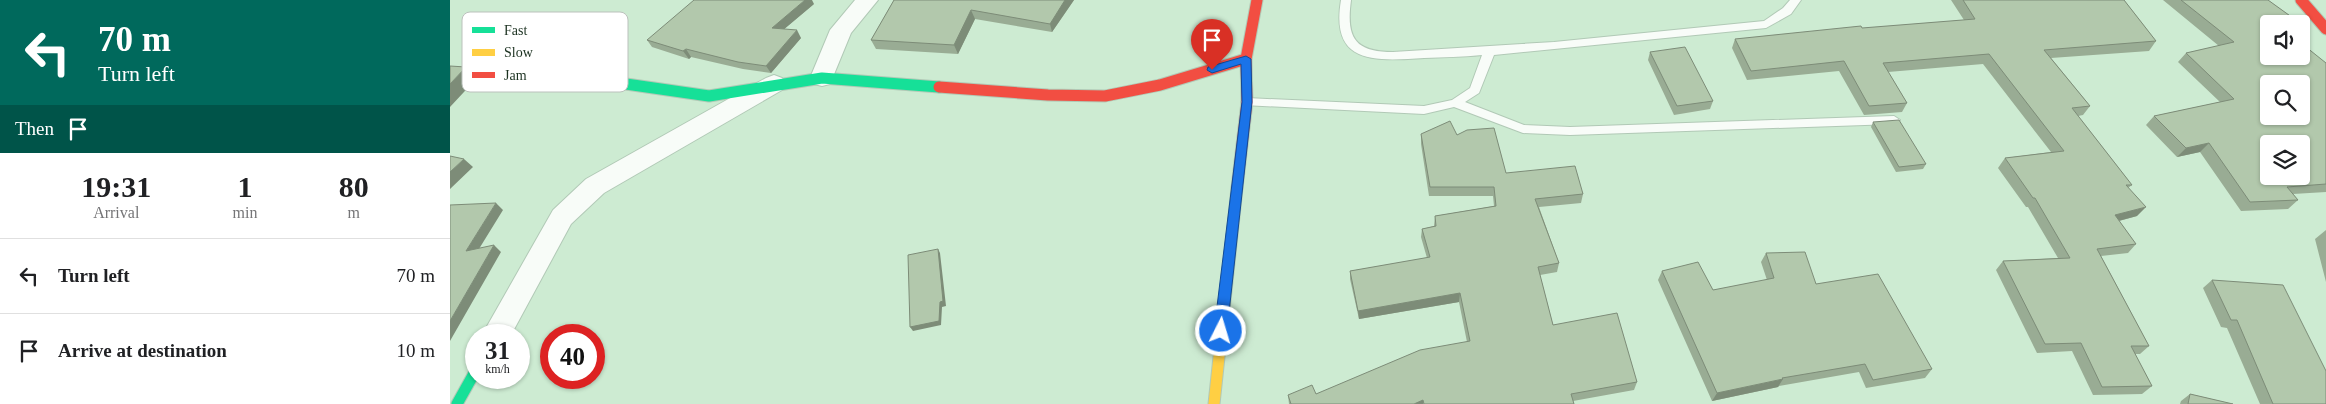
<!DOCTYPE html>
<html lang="en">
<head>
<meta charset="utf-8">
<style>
	:root { --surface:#fff; --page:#f2f2f2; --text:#202124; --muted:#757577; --line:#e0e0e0 }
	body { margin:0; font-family:"Times New Roman",serif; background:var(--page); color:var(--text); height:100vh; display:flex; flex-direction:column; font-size:19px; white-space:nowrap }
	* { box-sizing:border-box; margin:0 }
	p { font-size:16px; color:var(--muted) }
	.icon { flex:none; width:28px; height:28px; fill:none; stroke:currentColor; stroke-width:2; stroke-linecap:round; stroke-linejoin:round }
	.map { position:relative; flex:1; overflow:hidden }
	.panel { display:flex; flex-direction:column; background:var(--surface); width:450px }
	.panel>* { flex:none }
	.guide { background:#00695c; color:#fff; overflow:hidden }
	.fabs { position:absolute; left:1810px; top:15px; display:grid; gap:10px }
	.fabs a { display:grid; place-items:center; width:50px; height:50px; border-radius:5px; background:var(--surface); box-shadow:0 1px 4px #0004; font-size:25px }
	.speed { position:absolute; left:15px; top:324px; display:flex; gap:10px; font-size:25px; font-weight:700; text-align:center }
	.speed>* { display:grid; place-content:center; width:65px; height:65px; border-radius:50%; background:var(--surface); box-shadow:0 1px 4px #0004; line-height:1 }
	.speed small { font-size:12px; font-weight:400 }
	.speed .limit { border:8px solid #d22; background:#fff; color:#111 }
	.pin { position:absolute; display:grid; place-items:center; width:42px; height:42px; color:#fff; margin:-51px -21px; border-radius:50% 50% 50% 0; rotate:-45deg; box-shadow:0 0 5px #0007 }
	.pin .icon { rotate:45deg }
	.me { position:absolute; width:55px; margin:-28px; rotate:5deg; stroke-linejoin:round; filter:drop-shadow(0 0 4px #0008) }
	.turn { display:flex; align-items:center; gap:18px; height:105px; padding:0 15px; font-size:22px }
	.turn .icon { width:65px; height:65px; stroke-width:2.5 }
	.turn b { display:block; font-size:35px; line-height:42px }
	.then { display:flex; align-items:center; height:48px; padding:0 15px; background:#0003; gap:10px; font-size:19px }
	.eta { display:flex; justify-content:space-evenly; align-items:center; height:85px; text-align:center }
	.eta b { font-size:30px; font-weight:700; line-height:35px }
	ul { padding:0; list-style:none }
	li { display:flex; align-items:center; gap:15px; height:75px; padding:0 15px; border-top:1px solid var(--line) }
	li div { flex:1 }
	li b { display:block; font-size:19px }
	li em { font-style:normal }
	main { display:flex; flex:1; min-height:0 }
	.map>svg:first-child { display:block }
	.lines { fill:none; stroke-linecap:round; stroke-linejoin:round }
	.lane-casing { stroke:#b1c9b6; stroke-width:2 }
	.street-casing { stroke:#b1c9b6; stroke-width:2 }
	.fast-casing { stroke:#b1c9b6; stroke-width:13 }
	.slow-casing { stroke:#b1c9b6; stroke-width:13 }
	.jam-casing { stroke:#b1c9b6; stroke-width:13 }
	.lane { fill:#f8fcf8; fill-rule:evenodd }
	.street { fill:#f8fcf8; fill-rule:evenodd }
	.fast { stroke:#16e098; stroke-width:11 }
	.slow { stroke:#ffcf43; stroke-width:11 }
	.jam { stroke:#f24e42; stroke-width:11 }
	.wall { fill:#99ac94 }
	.shaded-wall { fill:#7d8c78 }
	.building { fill:#b2c8ac; stroke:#7d8c78; fill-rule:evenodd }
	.route { fill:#1a73e8; stroke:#114b97 }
	.key { fill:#fff; stroke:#bbc1bc; stroke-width:1 }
	.key-label { font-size:14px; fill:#1b3120 }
</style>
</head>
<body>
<main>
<section class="panel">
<div class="guide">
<div class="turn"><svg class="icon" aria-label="left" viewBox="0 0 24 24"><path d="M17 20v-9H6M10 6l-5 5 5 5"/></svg><div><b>70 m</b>Turn left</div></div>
<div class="then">Then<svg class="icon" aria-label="arrive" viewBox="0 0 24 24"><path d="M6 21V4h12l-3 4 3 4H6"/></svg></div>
</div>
<div class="eta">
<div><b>19:31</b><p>Arrival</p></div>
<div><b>1</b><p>min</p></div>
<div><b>80</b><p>m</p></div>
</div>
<ul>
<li><svg class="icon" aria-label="left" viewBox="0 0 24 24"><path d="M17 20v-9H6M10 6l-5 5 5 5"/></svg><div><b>Turn left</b></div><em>70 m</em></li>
<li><svg class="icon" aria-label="arrive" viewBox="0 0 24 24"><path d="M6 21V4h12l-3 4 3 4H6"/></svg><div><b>Arrive at destination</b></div><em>10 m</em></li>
</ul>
</section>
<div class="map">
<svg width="1876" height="404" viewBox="0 0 1876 404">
	<rect width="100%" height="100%" fill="#cdebd2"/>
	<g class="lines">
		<g class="lane-casing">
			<path id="lane" d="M891,0h10c-5,37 3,52 42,52l161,-10 210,-21 19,-13 7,-8h11l-10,14 -25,14 -272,27 -15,38 -14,9 59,23 46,2 324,-11 6,4 -6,4 -324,11 -47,-2 -69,-26 -30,7 -181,-9 -2,-3 2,-3 4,-1 177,8 28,-6 18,-12 12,-33c-19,2 -39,2 -58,3 -49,3 -94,7 -83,-58z"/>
		</g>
		<g class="street-casing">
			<path id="street" d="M405,0h23l-27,33 -21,51 -8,2 -8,-2 -4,-6 20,-48z
				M324,75l8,3 4,6 -4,6 -178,103 -33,31 -60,111h-29l71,-125 33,-31 180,-101z"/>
		</g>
		<g class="fast-casing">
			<path id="fast" d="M93,72l166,24 113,-18 117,9
				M7,404l19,-34"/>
		</g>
		<g class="slow-casing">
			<path id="slow" d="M764,404l23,-216"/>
		</g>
		<g class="jam-casing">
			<path id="jam" d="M1851,0l25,29
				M489,87l109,8 57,1 55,-11 86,-26
				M787,188l10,-86 -1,-43 11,-59"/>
		</g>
		<use href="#lane" class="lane"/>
		<use href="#street" class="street"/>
		<use href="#fast" class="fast"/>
		<use href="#slow" class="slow"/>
		<use href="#jam" class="jam"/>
	</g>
	<path class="wall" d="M444,0h180l-22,32 -77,-13 -17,35 -82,-5 -5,-9z
		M1501,0h173l32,41 -7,10 -98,7 39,48 -7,9 -5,1 54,69 -4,3 9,28 -18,5 17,23 -8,9 -27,3 48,90 -9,8h-5l17,32 -10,8 -49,1 -21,-44 -35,2 -41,-83 7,-9 55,-3 -30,-51h-2l-28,-39 7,-10 46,-6 -68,-88 -95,8 19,31 -5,9 -38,3 -25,-44 -92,9 -15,-32 3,-9 229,-19z
		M1713,0h105l25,18 -5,6h-19l57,39v129l-33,2 5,6 -10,9 -47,2 -41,-59 -23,5 -31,-32 8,-9 66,-14 -42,-40 8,-9 33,-7z
		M364,4l-30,25 17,9 -30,35 -28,-4 -52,-12 -2,2 -37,-12 -5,-7z
		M1200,52l63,49 -3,8 -36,6 -26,-55z
		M1423,122l53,42 -3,5 -27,3 -25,-45z
		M971,134l36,1 49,38 77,21 -2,9 -42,4 20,56 -2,9 -17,3 13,50 84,57 -3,8 -61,11 1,3h-285l-1,-9 28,-1 151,-52 -8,-40 -100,17 -9,-40v-8l77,-13 -6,-21 1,-8 12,-3 1,-10 59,-10 -1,-10h-64l-8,-52z
		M1876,230v52l-11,-43z
		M1316,253l50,31 116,85 -7,9 -59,10 -7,-16 -80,14 -1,1 -66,14 -54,-121 4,-9 51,19 54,-10 -6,-18z
		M1762,280l114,124h-66l-33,-76 -6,-1 -18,-39z
		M1740,394l43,10h-53l1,-3z"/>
	<path class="shaded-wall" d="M355,0h7l2,4 -38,32 -4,-8z
		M615,0h9l-22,32 -2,-8z
		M521,10l4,9 -17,35 -4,-9z
		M1843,18l-5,6h-11z
		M347,30l4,8 -30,35 -5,-7z
		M236,49l5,8 -2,2 -6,-8z
		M16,67l11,11 -27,29v-23z
		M1759,143l-9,9 -23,5 9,-9z
		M14,159l9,8 -23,22v-17z
		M46,203l7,7 -29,47 -8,-6z
		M1696,207l-9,9 -30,8 8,-9z
		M44,245l7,7 -51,89v-20z
		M488,249l2,4 6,53 -4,1 -1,18 -28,6 -3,-4 30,-25z
		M1010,293l-1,9 -100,17 -1,-8z
		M1333,379l-5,8 -66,14 5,-8z
		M973,400v4h-9z"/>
	<path class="building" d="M244,0h111l-33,28 25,2 -31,36 -28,-4 -52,-13 -3,2 -36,-11z
		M444,0h171l-15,24 -79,-14 -17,35 -83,-5z
		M1513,0h161l32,41 -112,9 46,56 -18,2 60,77h-6l20,22 -31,8 21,29 -39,5 52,97h-18l21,40 -50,1 -21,-44 -36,1 -42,-83 67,-3 -35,-60h-2l-28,-40 59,-7 -75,-97 -106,9 24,40 -38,3 -25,-45 -93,10 -16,-32 126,-13 1,2 113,-9z
		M1731,0h87l25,18 -16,6h-8v32h32v-13l25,20v121l-39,3 11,13 -48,2 -41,-59 -23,5 -32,-32 80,-17 -48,-46 48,-11zM1819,84h32v32h-32zM1819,144h32v32h-32z
		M1235,47l28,54 -36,5 -27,-54z
		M0,66l16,1 -16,17z
		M1449,120l27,44 -27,3 -26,-45z
		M1000,121l7,14 10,-5 27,-2 12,45 69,-7 8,28 -48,5 24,64 -21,4 15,58 64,-12 20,69 -66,12 3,10h-150l-1,-4 -9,4h-123l-3,-9 24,-10 4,9 104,-44 50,-9 -10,-48 -102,18 -8,-40 80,-14 -8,-28 14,-3 -1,-10 61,-10 -2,-19h-64l-9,-53z
		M0,156l14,3 -14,13z
		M46,203l-30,48 28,-6 -44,76v-116z
		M488,249l5,52 -3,1 -1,19 -29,6 -2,-72z
		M1355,252l11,32 62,-10 54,95 -59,11 -8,-16 -83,14 1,1 -66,14 -55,-122 36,-9 15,28 61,-12 -8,-25z
		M1762,280l71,5 43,86v33h-53l-36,-84h-6z
		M1740,394l43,10h-45z"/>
	<path class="route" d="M796,56l5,3 1,43 -25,229 -2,4h-9l-2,-4 28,-229 -1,-38 -29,9 -5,-3 1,-3z"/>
	<rect x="12" y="12" width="166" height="80" rx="8" class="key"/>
	<rect x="22" y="27" width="23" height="6" fill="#16e098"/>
	<rect x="22" y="49" width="23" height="7" fill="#ffcf43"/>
	<rect x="22" y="72" width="23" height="6" fill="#f24e42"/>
	<g class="key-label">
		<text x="54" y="35">Fast</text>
		<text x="54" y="57">Slow</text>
		<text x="54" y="80">Jam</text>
	</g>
</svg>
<div class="fabs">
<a><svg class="icon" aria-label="sound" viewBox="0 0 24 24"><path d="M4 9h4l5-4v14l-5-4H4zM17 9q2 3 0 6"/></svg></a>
<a><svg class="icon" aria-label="search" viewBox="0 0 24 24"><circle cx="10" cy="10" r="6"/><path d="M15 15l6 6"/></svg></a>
<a><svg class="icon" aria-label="layers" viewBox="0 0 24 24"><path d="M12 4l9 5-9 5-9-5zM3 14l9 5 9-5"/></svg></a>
</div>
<div class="speed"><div>31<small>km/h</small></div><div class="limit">40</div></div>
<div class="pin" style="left:762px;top:70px;background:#d93025"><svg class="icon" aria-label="arrive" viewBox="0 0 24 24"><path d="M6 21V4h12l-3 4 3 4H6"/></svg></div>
<svg class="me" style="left:771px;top:331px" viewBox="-20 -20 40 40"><circle r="17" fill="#1a73e8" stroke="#fff" stroke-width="3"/><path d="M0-11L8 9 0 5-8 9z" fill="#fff"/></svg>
</div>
</main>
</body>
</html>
